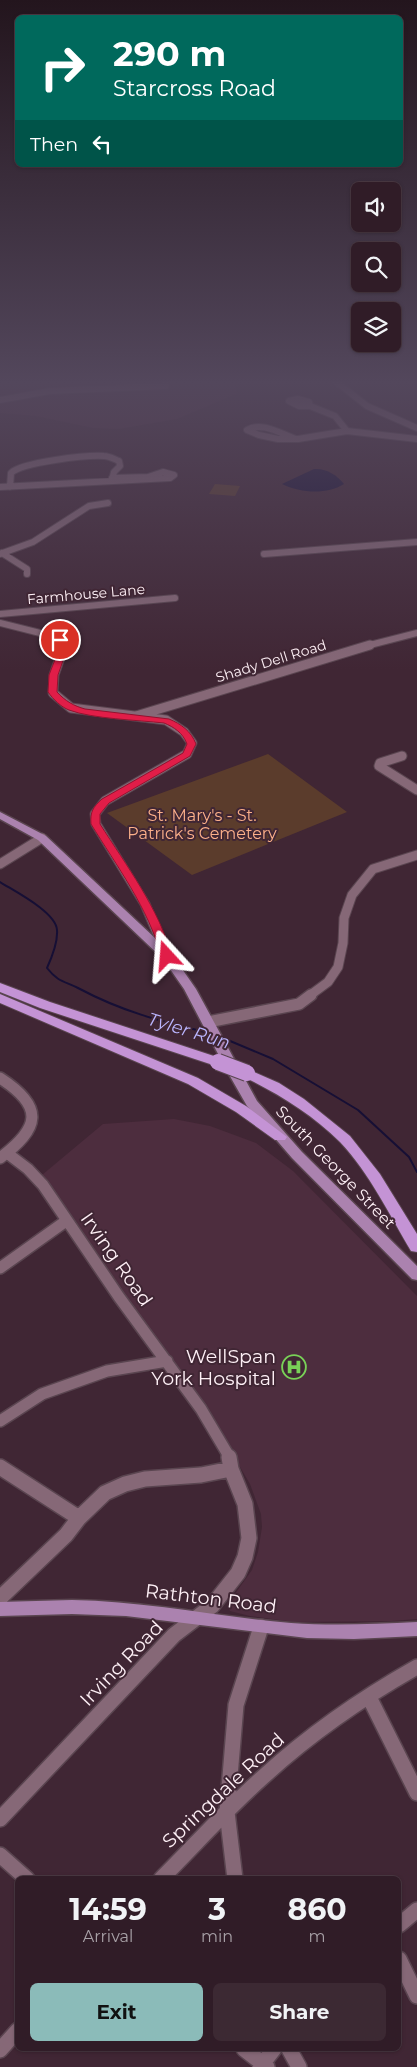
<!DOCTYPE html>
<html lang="en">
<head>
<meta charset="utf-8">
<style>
	:root { --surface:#301c27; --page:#3c2933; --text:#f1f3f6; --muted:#a8a1a7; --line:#4b3a44; --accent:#8bbbb9 }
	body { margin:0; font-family:Montserrat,sans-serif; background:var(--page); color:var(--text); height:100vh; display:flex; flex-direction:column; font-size:19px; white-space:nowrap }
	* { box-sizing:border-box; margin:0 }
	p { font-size:16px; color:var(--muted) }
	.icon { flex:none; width:28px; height:28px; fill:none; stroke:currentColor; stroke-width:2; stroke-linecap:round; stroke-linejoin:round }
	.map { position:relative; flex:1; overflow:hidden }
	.panel { position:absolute; left:15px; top:1876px; width:386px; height:175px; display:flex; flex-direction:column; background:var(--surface); border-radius:8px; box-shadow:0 1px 4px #0004,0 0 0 1px var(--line) }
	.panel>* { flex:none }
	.hud { position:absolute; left:15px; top:15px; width:388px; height:152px; border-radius:8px; box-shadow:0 1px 4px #0004,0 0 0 1px var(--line); background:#00695c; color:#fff; overflow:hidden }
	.tools { position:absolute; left:351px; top:182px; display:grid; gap:10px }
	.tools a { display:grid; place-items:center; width:50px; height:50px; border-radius:8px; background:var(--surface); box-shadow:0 1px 4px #0004,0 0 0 1px var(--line); font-size:25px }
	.pin { position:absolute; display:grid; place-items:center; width:42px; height:42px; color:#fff; margin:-21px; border:2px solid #fff; border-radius:50%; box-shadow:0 1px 5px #0007 }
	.me { position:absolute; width:55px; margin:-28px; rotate:341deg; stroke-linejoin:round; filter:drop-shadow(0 0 4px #0008) }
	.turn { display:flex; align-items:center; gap:18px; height:105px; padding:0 15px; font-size:22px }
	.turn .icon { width:65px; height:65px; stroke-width:2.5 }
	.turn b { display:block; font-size:35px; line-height:42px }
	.then { display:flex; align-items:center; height:48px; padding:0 15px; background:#0003; gap:10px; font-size:19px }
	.eta { display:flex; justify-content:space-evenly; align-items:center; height:85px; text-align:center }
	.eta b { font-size:30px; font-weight:700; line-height:35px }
	.action { display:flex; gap:10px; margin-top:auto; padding:10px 15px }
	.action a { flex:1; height:58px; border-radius:8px; background:var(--accent); color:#111; font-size:20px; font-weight:700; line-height:58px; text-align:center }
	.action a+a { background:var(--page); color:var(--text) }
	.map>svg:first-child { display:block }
	.built { fill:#4d2d3e }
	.green { fill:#5b3c2c }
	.water { fill:#160f35 }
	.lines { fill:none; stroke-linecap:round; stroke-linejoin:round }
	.stream { stroke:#160f35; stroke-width:2 }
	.minor-far3-casing { stroke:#5a4550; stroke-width:8 }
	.minor-far2-casing { stroke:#5a4550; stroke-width:11 }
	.minor-far1-casing { stroke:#5a4550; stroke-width:14 }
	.minor-casing { stroke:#5a4550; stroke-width:18 }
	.major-casing { stroke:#5a4550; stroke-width:3 }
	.highway-casing { stroke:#5a4550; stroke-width:2 }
	.minor-far3 { stroke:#866877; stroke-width:6 }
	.minor-far2 { stroke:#866877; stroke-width:9 }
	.minor-far1 { stroke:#866877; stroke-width:11 }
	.minor { stroke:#866877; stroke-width:15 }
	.major { fill:#ab82af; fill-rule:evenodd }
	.highway { fill:#c493d5; fill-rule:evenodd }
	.highway-bridge-casing { stroke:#5a4550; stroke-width:18; stroke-linecap:butt }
	.highway-bridge { stroke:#c493d5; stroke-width:16 }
	.route { fill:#e11d48; stroke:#92132f }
	.labels { text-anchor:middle; stroke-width:4; stroke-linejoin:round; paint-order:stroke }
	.far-street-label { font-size:14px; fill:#fef0f6; stroke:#402634 }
	.park-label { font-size:16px; fill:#fcb08a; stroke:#402634 }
	.street-label { font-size:16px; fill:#fef0f6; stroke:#402634 }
	.water-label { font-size:18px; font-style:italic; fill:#bab5fe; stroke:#402634 }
	.near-street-label { font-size:19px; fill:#fef0f6; stroke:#402634 }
	.near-poi-label { font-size:19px; fill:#fef0f6; stroke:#402634; text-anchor:end }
</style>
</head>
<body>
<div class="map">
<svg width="417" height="2067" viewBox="0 0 417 2067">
	<rect width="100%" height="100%" fill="#402634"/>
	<path class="built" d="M0,380h235l2,10 -1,4 -59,25 -58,10 -26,-1 -57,-12 -36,-3z
		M174,1119l36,7 46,17 37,28 124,125v323l-25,2 -98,1 -44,-6 -20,-5 -3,-6 25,-35 6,-18 4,-25 -1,-13 -11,-30 -27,-46 -187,-258 67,-56z"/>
	<path class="green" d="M215,484l25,2 -5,10 -26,-2z
		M268,754l79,58 -155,63 -85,-62z"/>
	<path class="water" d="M314,469c12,-1 23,6 30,15 -18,11 -43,9 -62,0z"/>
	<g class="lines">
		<path class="stream" d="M0,882c14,9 56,30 57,48 1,12 -5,27 -10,38 11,14 17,13 31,20 45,24 82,33 131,45
			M223,1038l50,21 85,51 51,47 8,15"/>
		<g class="minor-far3-casing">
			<path id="minor-far3" d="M334,380l33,26 50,22
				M298,399l11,3 1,4h-11l-10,-5z
				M0,400l50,-9 116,-5 -2,-6
				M310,406l25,10 12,15
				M296,439c-15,-5 -34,-18 -49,-9l12,5 19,4h20l49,-8 70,8
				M0,487l170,-9 4,-3 -11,-3 -15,5 -36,1
				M10,487l1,-14c11,-11 76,-18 93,-17 5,0 10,3 15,5l1,5 -6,6 -2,8
				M2,553l25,16v5
				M0,554l33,-12 56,-36 19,-3
				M264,554l153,-12
				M0,614l175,-16
				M0,623l56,14 4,3 1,6
				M366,646l51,-13"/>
		</g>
		<g class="minor-far2-casing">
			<path id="minor-far2" d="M61,645l1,7 -8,23 -1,18 18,15 95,12 18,12 8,11 -5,11 -82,47 -10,13 1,10 49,80 22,52
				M136,716l234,-71
				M402,756l-22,7 -1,3 38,24
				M0,864l42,-26
				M309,996l19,-14 10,-15 5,-24 1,-25 8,-23 21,-26 44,-14"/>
		</g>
		<g class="minor-far1-casing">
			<path id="minor-far1" d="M208,1022l91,-18 12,-9
				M0,1078c45,29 40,50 0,80
				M7,1153l21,16 15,16 76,112 82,112 29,49
				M0,1268l66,-47
				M0,1421l42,-27 65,-23 60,-10"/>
		</g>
		<g class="minor-casing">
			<path id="minor" d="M0,1467l79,51
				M0,1598l66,-63 13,-17 26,-25 20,-9 20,-5 56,-4 30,-6
				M369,1697l48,96
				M0,1819l174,-184 38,-29 26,-33 7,-16 4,-19 -4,-34 -14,-35 -2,-12
				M0,1855l27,24
				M161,1879c34,-34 66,-70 102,-102 47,-43 99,-79 154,-110
				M235,1879l-8,-67 9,-107 25,-78
				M399,1925l18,-15
				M399,1959l18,37
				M244,2049l23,18
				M289,2049l10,18
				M0,2050l18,-20
				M260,2067l14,-18"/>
		</g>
		<g class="major-casing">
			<path id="major" d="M0,812l46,24 125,117 25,36 61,112 45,51 115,114v14l-5,-1 -120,-121 -45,-52 -20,-35 -43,-82 -21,-30 -125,-119 -38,-21z
				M72,1600c74,1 146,17 219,23 42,3 84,1 126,-1v14l-63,3 -47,-1 -181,-22 -54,-2 -72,2v-14z"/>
		</g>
		<g class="highway-casing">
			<path id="highway" d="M0,983l50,19 173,57 2,3 -2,3h-10l-173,-57 -40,-16z
				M0,994l198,84 48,28 41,31 -2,3h-10l-39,-28 -48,-28 -188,-81z
				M247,1069l32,14 25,16 46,37 30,38 37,60v18l-6,-1c-22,-37 -41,-77 -71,-109 -28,-28 -63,-49 -98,-66l-2,-3 2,-3z"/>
		</g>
		<use href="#minor-far3" class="minor-far3"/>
		<use href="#minor-far2" class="minor-far2"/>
		<use href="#minor-far1" class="minor-far1"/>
		<use href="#minor" class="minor"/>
		<use href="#major" class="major"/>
		<use href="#highway" class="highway"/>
		<g class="highway-bridge-casing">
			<path id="highway-bridge" d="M218,1062l29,11"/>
		</g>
		<use href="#highway-bridge" class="highway-bridge"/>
	</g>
	<linearGradient id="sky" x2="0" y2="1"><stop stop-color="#23151d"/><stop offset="0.57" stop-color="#53475c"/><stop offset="1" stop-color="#53475c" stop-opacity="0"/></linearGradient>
	<rect width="417" height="670" fill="url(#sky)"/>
	<path class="route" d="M60,637l5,3 1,12 -8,23 -1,17c8,9 17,14 28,17l84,10c12,5 22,12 27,25l-6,12 -81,47 -9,11v10c26,41 59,85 72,132l-1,2 -4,1 -6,-3c-12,-47 -45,-91 -70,-132 -1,-12 2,-17 11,-25l81,-46 4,-9c-4,-11 -13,-17 -23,-21 -26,-3 -71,-4 -95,-13 -8,-3 -16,-11 -21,-18l1,-17 9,-23 -2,-12z"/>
	<defs>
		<g id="hospital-ring" transform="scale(1.25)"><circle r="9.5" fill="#402634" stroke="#79d157" stroke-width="1.5"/><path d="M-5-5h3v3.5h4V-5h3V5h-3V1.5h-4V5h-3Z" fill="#79d157"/></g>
	</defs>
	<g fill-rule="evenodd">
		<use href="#hospital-ring" x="294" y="1367"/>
	</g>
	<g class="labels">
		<g class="far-street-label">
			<text transform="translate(86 594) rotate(-5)" y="5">Farmhouse Lane</text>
			<text transform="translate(271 661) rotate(-17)" y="5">Shady Dell Road</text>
		</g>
		<g class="park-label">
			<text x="202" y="821">St. Mary's - St.<tspan x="202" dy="18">Patrick's Cemetery</tspan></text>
		</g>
		<g class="street-label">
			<text transform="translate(336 1167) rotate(46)" y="6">South George Street</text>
		</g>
		<g class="water-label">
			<text transform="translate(189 1031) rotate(17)" y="6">Tyler Run</text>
		</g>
		<g class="near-street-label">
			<text transform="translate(117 1259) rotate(55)" y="7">Irving Road</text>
			<text transform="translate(211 1598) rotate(7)" y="7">Rathton Road</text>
			<text transform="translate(121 1663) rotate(-46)" y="7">Irving Road</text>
			<text transform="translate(223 1790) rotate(-43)" y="7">Springdale Road</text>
		</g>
		<g class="near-poi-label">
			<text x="276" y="1363">WellSpan<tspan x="276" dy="22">York Hospital</tspan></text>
		</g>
	</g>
</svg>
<div class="tools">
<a><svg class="icon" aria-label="sound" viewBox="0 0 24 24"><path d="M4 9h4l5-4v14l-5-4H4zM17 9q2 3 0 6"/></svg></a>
<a><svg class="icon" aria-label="search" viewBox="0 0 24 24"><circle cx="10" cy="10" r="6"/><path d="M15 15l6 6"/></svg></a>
<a><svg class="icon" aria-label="layers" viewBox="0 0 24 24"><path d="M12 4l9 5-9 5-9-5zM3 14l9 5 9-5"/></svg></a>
</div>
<div class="pin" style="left:60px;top:640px;background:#d93025"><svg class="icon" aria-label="arrive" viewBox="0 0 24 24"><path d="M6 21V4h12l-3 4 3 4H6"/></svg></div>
<svg class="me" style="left:167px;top:956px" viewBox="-20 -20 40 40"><path d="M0-17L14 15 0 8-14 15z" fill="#e11d48" stroke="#fff" stroke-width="4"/></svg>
<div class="hud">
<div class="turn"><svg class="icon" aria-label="right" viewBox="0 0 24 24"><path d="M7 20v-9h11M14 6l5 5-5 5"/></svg><div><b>290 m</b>Starcross Road</div></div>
<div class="then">Then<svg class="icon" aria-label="left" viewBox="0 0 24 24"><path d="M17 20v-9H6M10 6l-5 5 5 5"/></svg></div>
</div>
<section class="panel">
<div class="eta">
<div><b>14:59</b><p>Arrival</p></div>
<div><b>3</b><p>min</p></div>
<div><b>860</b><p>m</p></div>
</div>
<div class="action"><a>Exit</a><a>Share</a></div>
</section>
</div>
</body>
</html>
